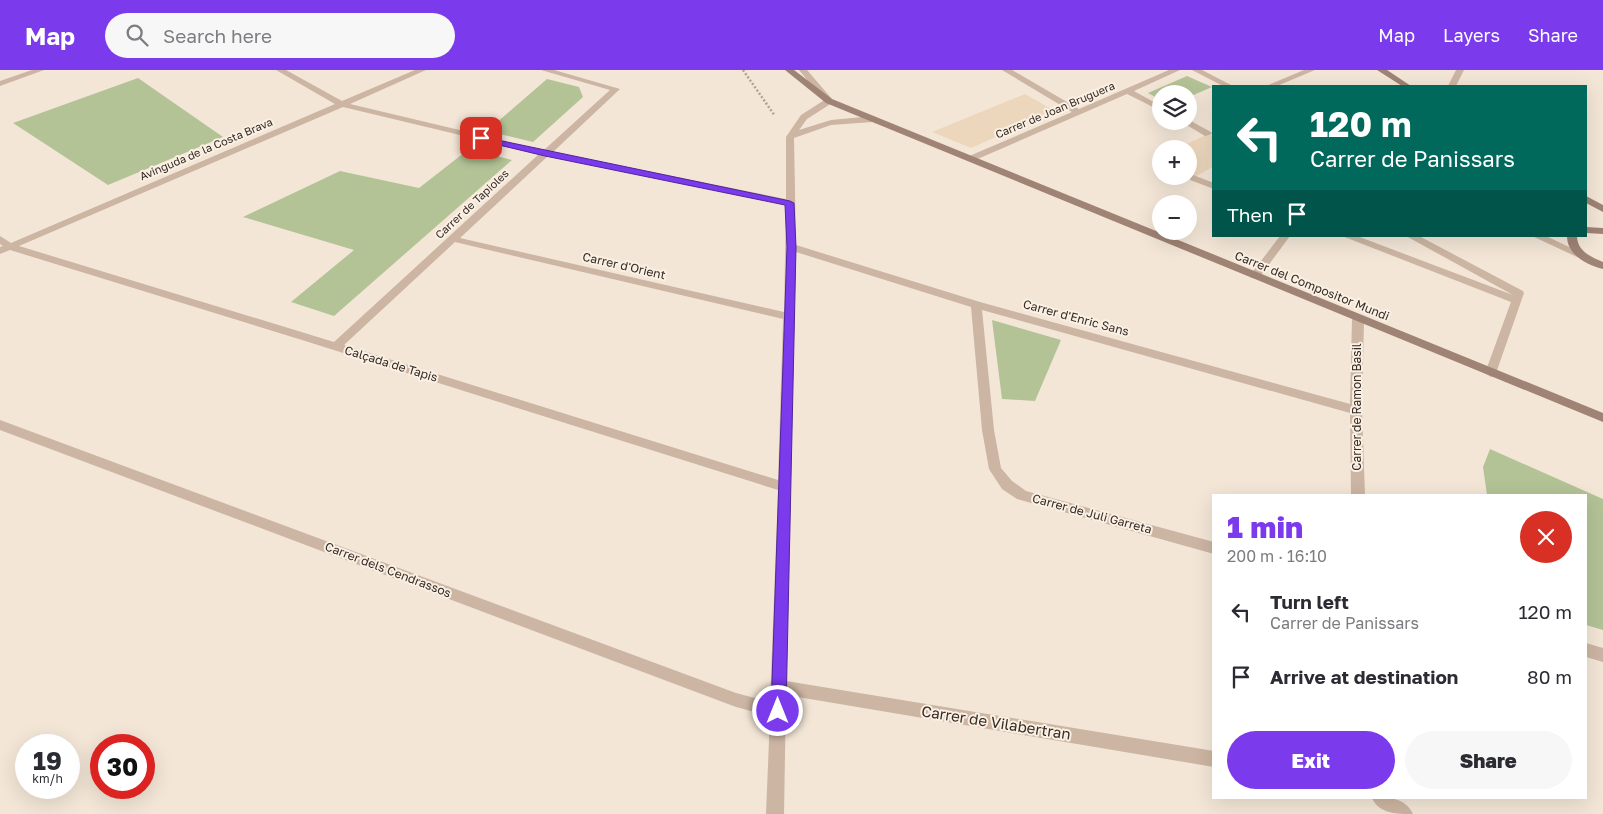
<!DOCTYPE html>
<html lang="en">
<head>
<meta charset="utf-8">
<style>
	:root { --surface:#fff; --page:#f7f7f7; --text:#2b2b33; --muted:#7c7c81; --accent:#7c3aed }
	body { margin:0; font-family:"Golos Text",sans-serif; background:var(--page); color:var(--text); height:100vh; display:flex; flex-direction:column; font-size:19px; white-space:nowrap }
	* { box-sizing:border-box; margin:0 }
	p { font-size:16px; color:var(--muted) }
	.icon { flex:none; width:28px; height:28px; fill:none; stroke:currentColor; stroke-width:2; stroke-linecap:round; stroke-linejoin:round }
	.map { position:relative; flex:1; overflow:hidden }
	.drawer { position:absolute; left:1212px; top:424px; width:375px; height:305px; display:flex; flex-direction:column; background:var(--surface); border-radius:0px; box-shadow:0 5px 20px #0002 }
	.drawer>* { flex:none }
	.guide { position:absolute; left:1212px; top:15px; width:375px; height:152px; border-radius:0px; box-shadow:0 5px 20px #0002; background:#00695c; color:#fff; overflow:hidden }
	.fabs { position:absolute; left:1152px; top:15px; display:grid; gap:10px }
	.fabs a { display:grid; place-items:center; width:45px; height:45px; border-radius:50%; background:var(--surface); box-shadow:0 5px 20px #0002; font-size:25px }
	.speed { position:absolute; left:15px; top:664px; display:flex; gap:10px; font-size:25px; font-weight:700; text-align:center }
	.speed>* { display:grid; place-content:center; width:65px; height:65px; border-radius:50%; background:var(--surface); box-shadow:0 5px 20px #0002; line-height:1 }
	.speed small { font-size:12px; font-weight:400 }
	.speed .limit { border:8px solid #d22; background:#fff; color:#111 }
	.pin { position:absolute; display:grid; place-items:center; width:42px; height:42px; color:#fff; margin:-21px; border-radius:10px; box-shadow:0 2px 8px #0006 }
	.me { position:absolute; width:55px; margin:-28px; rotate:0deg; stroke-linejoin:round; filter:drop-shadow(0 0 4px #0008) }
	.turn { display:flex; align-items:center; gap:18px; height:105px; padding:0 15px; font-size:22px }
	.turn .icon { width:65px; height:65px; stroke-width:2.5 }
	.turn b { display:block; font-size:35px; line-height:42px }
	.then { display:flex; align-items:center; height:48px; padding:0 15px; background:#0003; gap:10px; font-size:19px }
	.round { display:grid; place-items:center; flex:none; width:52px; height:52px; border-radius:26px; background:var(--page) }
	.headline { display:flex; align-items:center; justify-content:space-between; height:85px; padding:0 15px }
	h1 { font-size:30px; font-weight:800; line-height:38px; color:var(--accent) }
	.action { display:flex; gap:10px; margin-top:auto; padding:10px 15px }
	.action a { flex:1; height:58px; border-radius:30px; background:var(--accent); color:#fff; font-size:20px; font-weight:800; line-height:58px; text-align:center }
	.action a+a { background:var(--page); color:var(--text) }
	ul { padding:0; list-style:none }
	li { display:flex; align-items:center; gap:15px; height:65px; padding:0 15px }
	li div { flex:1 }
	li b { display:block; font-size:19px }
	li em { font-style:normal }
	header { display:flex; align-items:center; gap:30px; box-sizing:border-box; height:70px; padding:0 25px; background:var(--accent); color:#fff }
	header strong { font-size:24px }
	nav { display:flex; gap:28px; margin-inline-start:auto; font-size:18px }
	.search { width:350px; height:45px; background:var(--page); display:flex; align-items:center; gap:12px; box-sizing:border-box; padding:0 18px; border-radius:28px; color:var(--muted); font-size:19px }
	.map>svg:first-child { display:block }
	.green { fill:#b4c396 }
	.plaza { fill:#ecd7bc }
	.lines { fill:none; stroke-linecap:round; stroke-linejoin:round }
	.path { stroke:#b79f8c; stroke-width:2.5; stroke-dasharray:2 2; stroke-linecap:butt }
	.lane { fill:#ccb5a2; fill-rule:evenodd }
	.street { fill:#ccb5a2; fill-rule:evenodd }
	.secondary { fill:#9f8374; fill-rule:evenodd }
	.route { fill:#7c3aed; stroke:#51269a }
	.labels { text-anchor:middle; stroke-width:4; stroke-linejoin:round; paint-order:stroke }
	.far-street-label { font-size:11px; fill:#362a25; stroke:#faf0e3 }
	.street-label { font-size:12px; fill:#362a25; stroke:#faf0e3 }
	.near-street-label { font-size:15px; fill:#362a25; stroke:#faf0e3 }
</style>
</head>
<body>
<header>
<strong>Map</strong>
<div class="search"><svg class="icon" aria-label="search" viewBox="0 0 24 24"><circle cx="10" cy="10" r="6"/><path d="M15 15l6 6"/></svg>Search here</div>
<nav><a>Map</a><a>Layers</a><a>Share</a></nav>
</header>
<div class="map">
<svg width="1603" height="744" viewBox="0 0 1603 744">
	<rect width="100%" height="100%" fill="#f3e6d7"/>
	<path class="green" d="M1187,6l25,11 -23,10v-3h-28v6l-13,-7z
		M138,8l85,59 -115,48 -95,-62z
		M547,9l32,8 4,10 -50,45 -46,-11z
		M469,79l43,11 -178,156 -43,-14 63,-52 -111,-33 97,-46 79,17z
		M992,250l69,20 -26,61 -33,-2z
		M1490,379l113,50v131l-17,-5v-130h-99l-4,-28z"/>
	<path class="plaza" d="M1025,24l30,17 -84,37 -39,-16z
		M1208,64l6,3v29l-21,12 -4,-2v-27h-13z"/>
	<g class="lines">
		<path class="path" d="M743,0l32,46"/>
		<path class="lane" d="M799,0h8l25,29v4h-6z"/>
		<path class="street" d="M32,0h12l-44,16v-5z
			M276,0h10l56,31 73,-31h11l-76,34 194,46 66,-60 -69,-20h13l66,19 -67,63 233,47v-62l15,-22 25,-16h6v4l-25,16 -8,11 32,-10 42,-4 4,3 -4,3 -42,3 -37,13 2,107 184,57 370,102 2,-85 2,-3h8l2,3 -2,91 3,85h-14l-1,-82 -368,-103 12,120 7,38 11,13 14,10 188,51v12l-197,-55 -15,-10 -13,-20 -7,-39 -11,-123 -175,-55 -10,429 428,70v16l-428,-72 -2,119h-18l4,-98 -34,-9 -736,-277v-10l736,273 34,9 8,-212 -476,-150 -292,-90 -10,4v-7l3,-1 -3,-2v-8l11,7 324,-139zM343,37l196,47 -205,188 -315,-96zM548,86l238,49 -2,107 -324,-74zM455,172l328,77 -5,161 -434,-135z
			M1002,0h10l67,39 90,-39h11l-46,21 27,15v5l-34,-17 -154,67h-6v-4l105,-45z
			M1192,0h10l31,16h-10z
			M1304,0h11l-38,16h-11z
			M1456,0h8l-8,16h-8z
			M1189,50l22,12 1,2 -7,2 -25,-15z
			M1193,105l21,8v6l-24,-9v-4z
			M1280,166h10l-31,42h-8l-1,-2 1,-2z
			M1342,166h15l156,59 -107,-59h13l104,55 1,2 -29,83 -4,1 -6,-4 26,-71z
			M1532,166h14l40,19 -5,3 -4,-1z
			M1586,573l17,5v14l-17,-5z
			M1372,728c15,-2 34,0 41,16 -16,0 -34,0 -41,-16z"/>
		<path class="secondary" d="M785,0h9l38,29 771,314v9l-777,-319z
			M1377,0h10l24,16h-9z
			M1586,126l17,9v7l-17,-9z
			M1586,157l17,1v6l-17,-1z
			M1567,166h10c0,15 14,21 26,26v7c-16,-4 -36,-14 -36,-33z"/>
	</g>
	<path class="route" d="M478,66l312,65 4,2 2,44 -10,464 -3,5 -5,2 -5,-2 -2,-5 16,-464 -2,-42 -240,-49 -67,-16z"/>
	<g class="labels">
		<g class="far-street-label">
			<text transform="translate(1055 40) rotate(-23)" y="4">Carrer de Joan Bruguera</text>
			<text transform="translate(206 79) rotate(-23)" y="4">Avinguda de la Costa Brava</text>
			<text transform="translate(472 134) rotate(-43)" y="4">Carrer de Tapioles</text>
		</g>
		<g class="street-label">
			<text transform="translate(624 196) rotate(13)" y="4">Carrer d'Orient</text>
			<text transform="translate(1312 216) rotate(22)" y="4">Carrer del Compositor Mundi</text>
			<text transform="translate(1076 248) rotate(15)" y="4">Carrer d'Enric Sans</text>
			<text transform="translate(391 294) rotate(17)" y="4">Calçada de Tapis</text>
			<text transform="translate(1357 337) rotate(-90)" y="4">Carrer de Ramon Basil</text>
			<text transform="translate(1092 444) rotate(15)" y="4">Carrer de Juli Garreta</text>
			<text transform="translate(388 500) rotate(21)" y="4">Carrer dels Cendrassos</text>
		</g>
		<g class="near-street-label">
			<text transform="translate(996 653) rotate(9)" y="5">Carrer de Vilabertran</text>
		</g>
	</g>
</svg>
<div class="fabs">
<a><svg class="icon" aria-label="layers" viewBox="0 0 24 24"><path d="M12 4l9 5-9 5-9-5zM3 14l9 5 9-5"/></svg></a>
<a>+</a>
<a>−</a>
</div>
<div class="speed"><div>19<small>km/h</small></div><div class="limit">30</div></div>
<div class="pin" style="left:481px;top:68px;background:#d93025"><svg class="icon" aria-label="arrive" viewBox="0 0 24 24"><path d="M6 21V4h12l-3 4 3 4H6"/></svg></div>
<svg class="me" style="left:778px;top:641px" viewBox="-20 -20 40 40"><circle r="17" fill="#7c3aed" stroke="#fff" stroke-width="3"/><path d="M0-11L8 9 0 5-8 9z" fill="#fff"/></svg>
<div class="guide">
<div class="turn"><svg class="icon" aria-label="left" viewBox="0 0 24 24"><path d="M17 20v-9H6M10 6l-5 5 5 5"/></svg><div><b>120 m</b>Carrer de Panissars</div></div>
<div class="then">Then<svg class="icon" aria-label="arrive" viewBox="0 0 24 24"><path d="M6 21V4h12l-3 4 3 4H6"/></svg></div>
</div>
<section class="drawer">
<div class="headline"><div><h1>1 min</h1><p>200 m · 16:10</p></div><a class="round" style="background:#d93025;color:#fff"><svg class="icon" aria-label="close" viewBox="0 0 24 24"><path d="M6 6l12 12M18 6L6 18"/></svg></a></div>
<ul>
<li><svg class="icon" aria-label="left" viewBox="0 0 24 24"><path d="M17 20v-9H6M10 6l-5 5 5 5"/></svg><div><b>Turn left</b><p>Carrer de Panissars</p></div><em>120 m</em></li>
<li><svg class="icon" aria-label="arrive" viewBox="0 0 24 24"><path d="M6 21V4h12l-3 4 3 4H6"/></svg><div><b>Arrive at destination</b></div><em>80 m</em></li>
</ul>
<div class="action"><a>Exit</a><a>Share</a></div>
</section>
</div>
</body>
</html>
